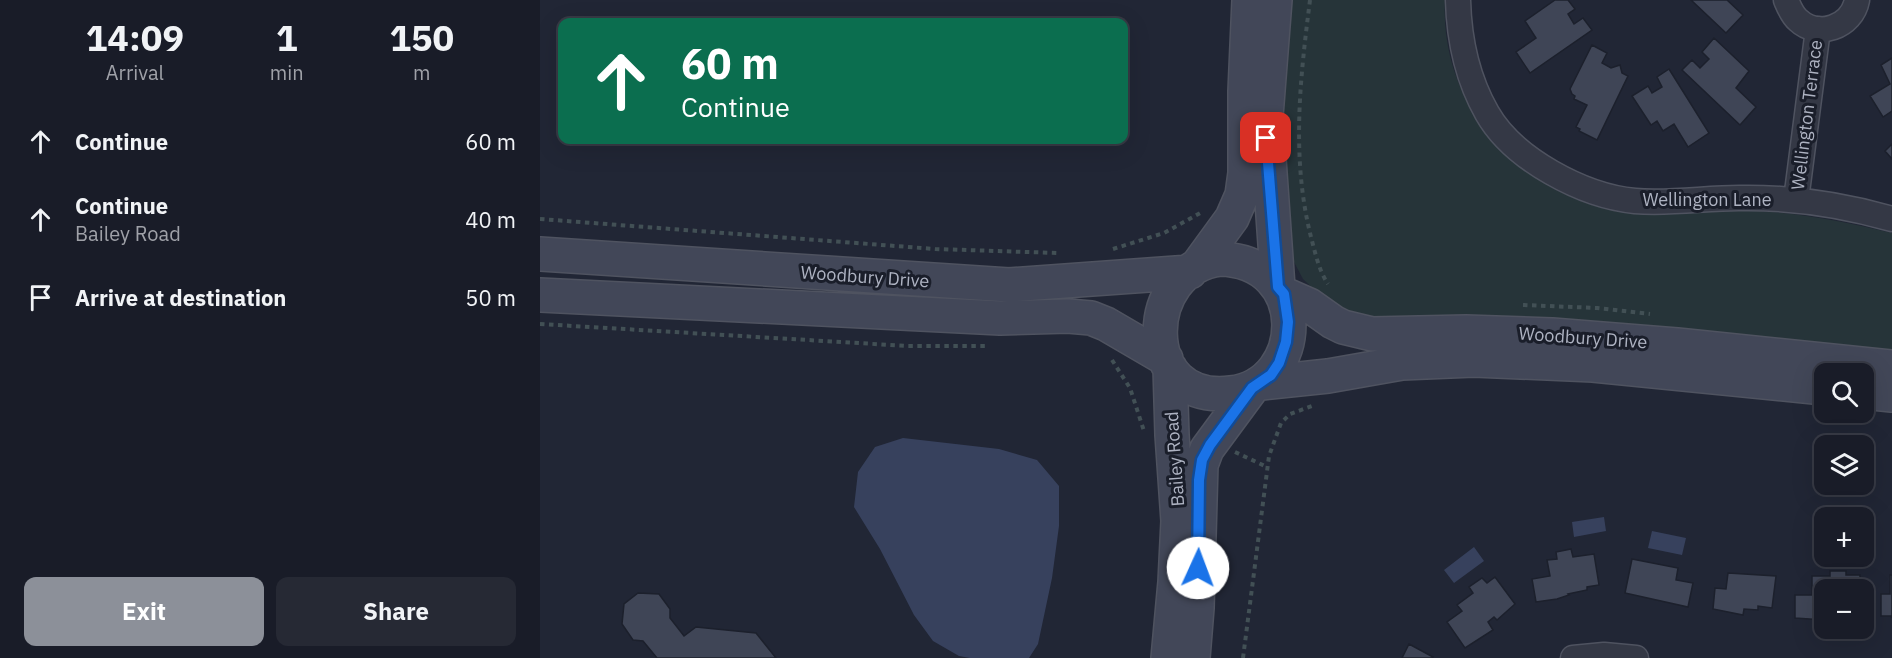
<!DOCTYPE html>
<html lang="en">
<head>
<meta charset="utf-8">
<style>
	:root { --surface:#191c28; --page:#262934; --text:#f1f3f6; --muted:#9fa1a8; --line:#373a45; --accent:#8c9099 }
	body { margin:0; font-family:"IBM Plex Sans",sans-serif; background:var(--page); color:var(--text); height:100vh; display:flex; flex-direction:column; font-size:22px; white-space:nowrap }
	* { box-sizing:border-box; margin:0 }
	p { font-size:20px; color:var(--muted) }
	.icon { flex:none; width:33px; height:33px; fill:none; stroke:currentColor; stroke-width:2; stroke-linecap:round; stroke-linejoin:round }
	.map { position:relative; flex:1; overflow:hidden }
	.sheet { display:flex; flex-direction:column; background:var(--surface); width:540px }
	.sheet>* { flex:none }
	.hud { position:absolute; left:18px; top:18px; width:570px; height:126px; border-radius:12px; box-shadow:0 6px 24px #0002,0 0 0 2px var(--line); background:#0b6e4f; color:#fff; overflow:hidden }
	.buttons { position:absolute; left:1274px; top:363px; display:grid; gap:12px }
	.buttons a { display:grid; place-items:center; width:60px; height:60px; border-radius:12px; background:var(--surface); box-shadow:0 6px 24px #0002,0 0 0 2px var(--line); font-size:30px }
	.pin { position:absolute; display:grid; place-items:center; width:51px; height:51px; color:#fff; margin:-26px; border-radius:12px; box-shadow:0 3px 9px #0006 }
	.me { position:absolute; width:66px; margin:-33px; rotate:2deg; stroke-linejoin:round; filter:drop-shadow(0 0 4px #0008) }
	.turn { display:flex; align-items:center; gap:21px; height:126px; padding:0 24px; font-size:27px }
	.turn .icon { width:78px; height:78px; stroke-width:2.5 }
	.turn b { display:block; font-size:42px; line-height:51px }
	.eta { display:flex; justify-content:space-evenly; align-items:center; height:102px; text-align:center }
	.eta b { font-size:36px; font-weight:800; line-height:42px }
	.primary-button { display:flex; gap:12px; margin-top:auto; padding:12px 24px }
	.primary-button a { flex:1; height:69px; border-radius:12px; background:var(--accent); color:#fff; font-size:24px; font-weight:800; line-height:69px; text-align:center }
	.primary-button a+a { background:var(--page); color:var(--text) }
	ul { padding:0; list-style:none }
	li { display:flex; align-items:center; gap:18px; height:78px; padding:0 24px }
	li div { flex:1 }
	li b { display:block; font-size:22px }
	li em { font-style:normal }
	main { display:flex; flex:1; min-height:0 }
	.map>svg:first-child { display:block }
	.green { fill:#263439 }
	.water { fill:#37415d }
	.building { fill:#3f4556; stroke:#1c202c; stroke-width:1.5 }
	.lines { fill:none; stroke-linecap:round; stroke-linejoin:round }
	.street-casing { stroke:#4f5360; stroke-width:27 }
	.secondary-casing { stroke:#4f5360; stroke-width:36 }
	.path { stroke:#425055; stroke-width:4; stroke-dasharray:4.5 4.5; stroke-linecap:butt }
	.street { stroke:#343845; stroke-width:24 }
	.secondary { stroke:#424758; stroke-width:33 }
	.route-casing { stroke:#114b97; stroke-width:15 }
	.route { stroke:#1a73e8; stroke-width:10 }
	.labels { text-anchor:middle; stroke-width:6; stroke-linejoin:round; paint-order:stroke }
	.street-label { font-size:18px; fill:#aeb3c2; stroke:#1a1e2a }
</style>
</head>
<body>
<main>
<section class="sheet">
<div class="eta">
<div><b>14:09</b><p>Arrival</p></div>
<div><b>1</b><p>min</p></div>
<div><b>150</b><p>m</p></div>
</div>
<ul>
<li><svg class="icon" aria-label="ahead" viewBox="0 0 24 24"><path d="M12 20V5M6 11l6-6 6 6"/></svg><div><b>Continue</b></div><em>60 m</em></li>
<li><svg class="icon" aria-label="ahead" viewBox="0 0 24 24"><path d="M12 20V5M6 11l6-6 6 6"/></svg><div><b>Continue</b><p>Bailey Road</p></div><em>40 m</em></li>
<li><svg class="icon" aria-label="arrive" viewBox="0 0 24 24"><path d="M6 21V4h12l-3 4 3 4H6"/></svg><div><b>Arrive at destination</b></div><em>50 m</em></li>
</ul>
<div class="primary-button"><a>Exit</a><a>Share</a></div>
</section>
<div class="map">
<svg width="1352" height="658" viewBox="0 0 1352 658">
	<rect width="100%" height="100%" fill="#212635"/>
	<path class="green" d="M748,0h157c-6,103 72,192 171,211 37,7 76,-1 114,-1 55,0 109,10 162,23v117l-307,-30 -58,-3 -85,-1 -76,5 -40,-20 -23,-22 -10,-19 -5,-14 -11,-70z"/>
	<path class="water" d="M363,438l96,11 38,11 22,26v40l-7,52 -14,66 -9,14h-59l-11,-2 -26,-15 -19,-26 -34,-66 -26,-42 4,-35 17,-25z
		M1064,517l2,14 -32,6 -2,-15z
		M1112,531l34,7 -4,17 -34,-7z
		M934,547l10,14 -30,22 -10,-13z"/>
	<path class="building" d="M1015,0h13l7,9 -7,5 6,10 9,-6 9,12 -62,43 -14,-21 20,-14 -11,-17z
		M1151,0h36l16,15 -17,18z
		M1174,38l35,33 -13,17 20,19 -16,18 -58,-55 10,-10 8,8 9,-9 -7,-7z
		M1052,45l15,8 -5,10 9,5 9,-3 2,8 6,3 -31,64 -18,-9 1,-2 -4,-2 11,-22 -13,-6 1,-3 -3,-2 -2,-5z
		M1352,58v53l-9,6 -13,-21 20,-12 -9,-19z
		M1129,69l40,64 -21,14 -14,-23 -11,7 -6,-10 -6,4 -19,-29 16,-10 4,7 10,-6 -5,-10z
		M1352,144v15l-7,-8z
		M1031,549l2,8 21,-3 5,31 -12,2v3l-19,4 1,1 -12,4 -21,3 -4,-23 18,-3 -3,-16 10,-1 -1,-7z
		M1092,559l46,9 -2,12 17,3 -5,24 -63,-14z
		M1290,571h16v4h14v15h-36v30l-29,-2v-23h17v-19h18z
		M1188,573l48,3 -4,32 -14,-2v4l-14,-1 -1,6 -30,-6 2,-21 11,1z
		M1350,575h2v43l-1,-2h-10v-22h9z
		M955,577l20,27 -18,16 -3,-3 -6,5 5,8 -28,18 -18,-26 15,-11 -5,-6 16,-12 -4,-6 13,-9 5,5z
		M98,593l21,1 11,15v9l14,18 12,-9 60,6 20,25h-119l-14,-17 -10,-1 -11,-16 2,-20z
		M869,644l24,13 -1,1h-30z"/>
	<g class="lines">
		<g class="street-casing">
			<path id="street" d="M918,0c1,40 9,78 29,113 26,46 96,83 148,88 35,3 70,-3 104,-3 51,-1 104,7 153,21
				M1246,0c3,7 6,15 12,20 20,19 54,7 59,-20
				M1256,200l22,-171
				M1033,658l31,-3 32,3"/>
		</g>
		<g class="secondary-casing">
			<path id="secondary" d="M735,0l-9,116 12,171
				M0,254l469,31 181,-13
				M680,259c92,2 88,125 11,134 -95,12 -90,-125 -11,-134z
				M657,266l35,-48 10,-23 3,-22v-82l4,-91
				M744,294l25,11 24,17 10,5 29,7 94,-2 86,3 125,10 215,22
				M0,295l460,23 68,-2 23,2 15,6 60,35
				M722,383l66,-7 74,-13 72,-3 119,5 231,23
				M1323,392l29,3
				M628,658l7,-76 3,-61 -6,-86 -2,-67
				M653,658l4,-50 4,-143 6,-16 45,-61"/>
		</g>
		<path class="path" d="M770,0c-10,79 -19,158 1,237 4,15 8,34 17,47
			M0,219l395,30 123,4
			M573,249l51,-16 38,-21
			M983,305l74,3 53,6
			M0,324l368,22h79
			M572,360l18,28 14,43
			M1282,416l37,4
			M695,452l32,15
			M703,658l26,-202 12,-33 9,-9 22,-8"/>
		<use href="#street" class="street"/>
		<use href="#secondary" class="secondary"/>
	</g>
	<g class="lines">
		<g class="route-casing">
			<path id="route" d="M658,568l1,-88 3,-20 8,-15 42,-57 19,-13 8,-12 7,-21 2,-20 -4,-28 -6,-7 -12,-149"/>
		</g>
		<use href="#route" class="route"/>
	</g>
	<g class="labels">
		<g class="street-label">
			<text transform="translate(1267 115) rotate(-83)" y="6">Wellington Terrace</text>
			<text x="1167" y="206">Wellington Lane</text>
			<text transform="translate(325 277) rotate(4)" y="6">Woodbury Drive</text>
			<text transform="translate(1043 338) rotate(4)" y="6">Woodbury Drive</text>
			<text transform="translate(635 459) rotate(-94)" y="6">Bailey Road</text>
		</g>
	</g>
</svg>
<div class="buttons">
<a><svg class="icon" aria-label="search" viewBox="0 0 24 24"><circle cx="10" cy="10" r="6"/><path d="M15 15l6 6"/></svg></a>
<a><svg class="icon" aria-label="layers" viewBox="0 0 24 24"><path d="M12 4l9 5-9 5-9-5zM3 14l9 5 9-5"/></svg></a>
<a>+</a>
<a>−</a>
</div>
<div class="pin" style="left:726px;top:138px;background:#d93025"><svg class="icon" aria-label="arrive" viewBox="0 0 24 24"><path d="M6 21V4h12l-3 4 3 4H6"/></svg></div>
<svg class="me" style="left:658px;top:568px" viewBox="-20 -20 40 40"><circle r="19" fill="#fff"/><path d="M0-13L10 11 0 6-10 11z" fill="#1a73e8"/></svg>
<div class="hud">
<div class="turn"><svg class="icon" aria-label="ahead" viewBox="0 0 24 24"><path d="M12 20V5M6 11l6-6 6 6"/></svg><div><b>60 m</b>Continue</div></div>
</div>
</div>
</main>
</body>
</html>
